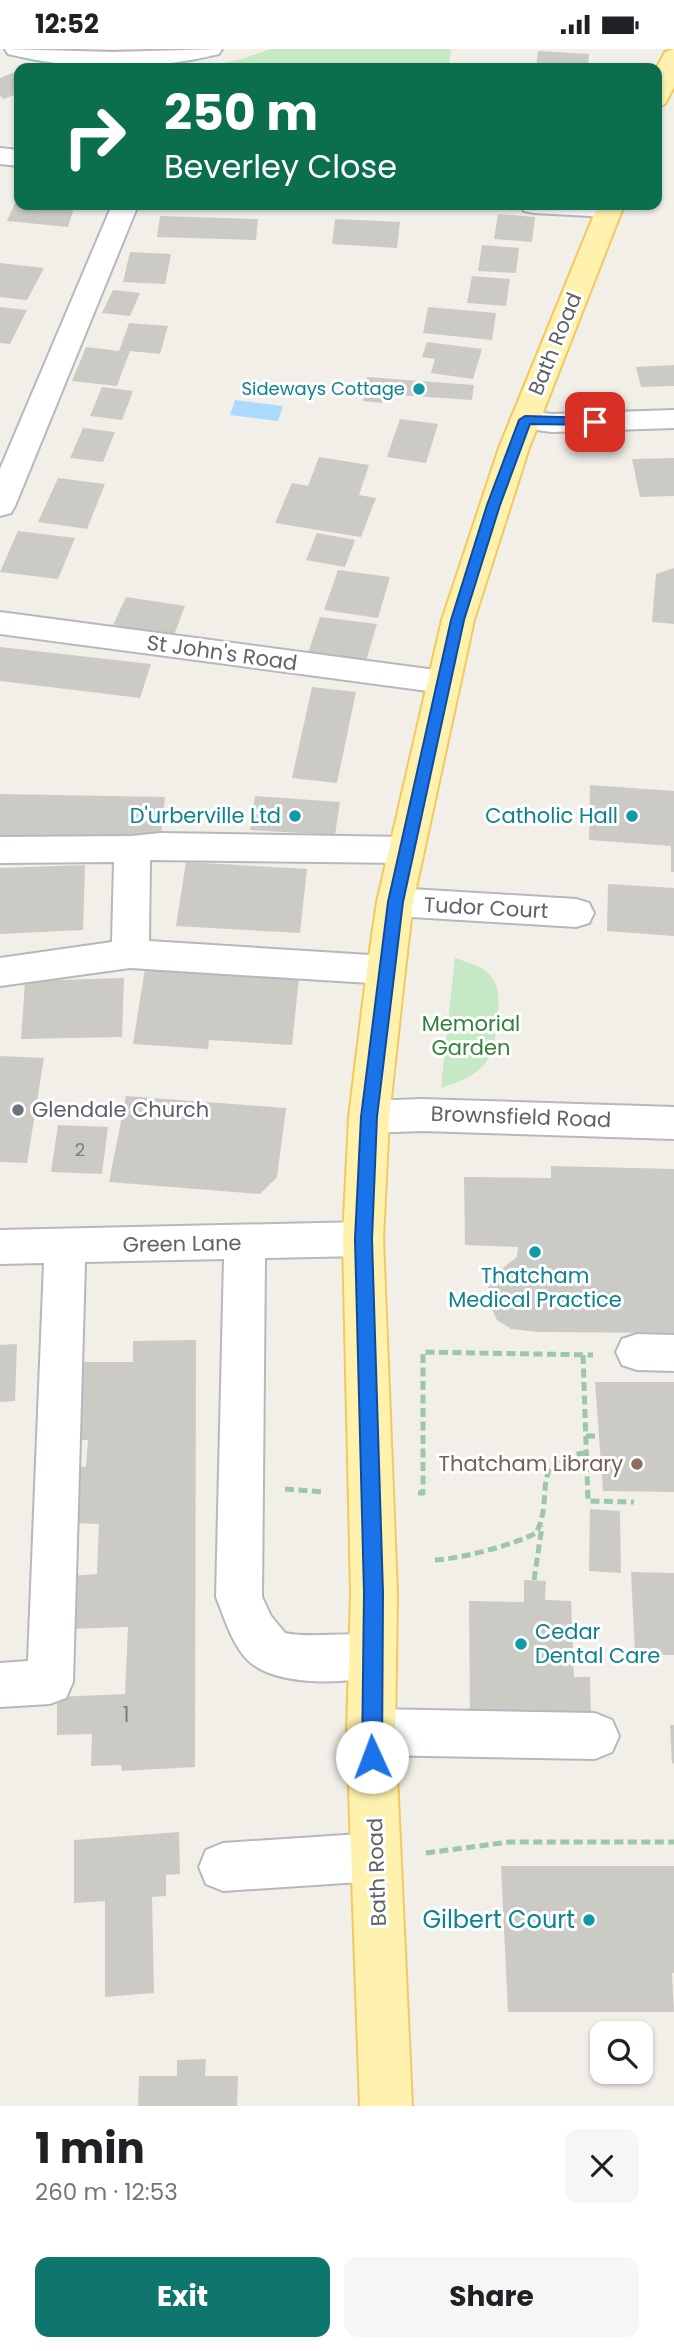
<!DOCTYPE html>
<html lang="en">
<head>
<meta charset="utf-8">
<style>
	:root { --surface:#fff; --page:#f6f6f6; --text:#202124; --muted:#757577; --accent:#0f766e }
	body { margin:0; font-family:Poppins,sans-serif; background:var(--page); color:var(--text); height:100vh; display:flex; flex-direction:column; font-size:26px; white-space:nowrap }
	* { box-sizing:border-box; margin:0 }
	p { font-size:23px; color:var(--muted) }
	.icon { flex:none; width:38px; height:38px; fill:none; stroke:currentColor; stroke-width:2; stroke-linecap:round; stroke-linejoin:round }
	.map { position:relative; height:2057px; overflow:hidden }
	.side { display:flex; flex-direction:column; background:var(--surface); flex:1 }
	.side>* { flex:none }
	.guide { position:absolute; left:14px; top:14px; width:648px; height:147px; border-radius:14px; box-shadow:0 2px 5px #0004; background:#0b6e4f; color:#fff; overflow:hidden }
	.buttons { position:absolute; left:590px; top:1972px; display:grid; gap:14px }
	.buttons a { display:grid; place-items:center; width:63px; height:63px; border-radius:14px; background:var(--surface); box-shadow:0 2px 5px #0004; font-size:35px }
	.pin { position:absolute; display:grid; place-items:center; width:60px; height:60px; color:#fff; margin:-30px; border-radius:14px; box-shadow:0 4px 10px #0006 }
	.me { position:absolute; width:77px; margin:-38px; rotate:358deg; stroke-linejoin:round; filter:drop-shadow(0 0 5px #0008) }
	.turn { display:flex; align-items:center; gap:24px; height:147px; padding:0 35px; font-size:32px }
	.turn .icon { width:91px; height:91px; stroke-width:2.5 }
	.turn b { display:block; font-size:49px; line-height:60px }
	.round { display:grid; place-items:center; flex:none; width:74px; height:74px; border-radius:14px; background:var(--page) }
	.head { display:flex; align-items:center; justify-content:space-between; height:119px; padding:0 35px }
	h1 { font-size:42px; font-weight:700; line-height:52px }
	.button { display:flex; gap:14px; margin-top:auto; padding:14px 35px }
	.button a { flex:1; height:80px; border-radius:14px; background:var(--accent); color:#fff; font-size:28px; font-weight:700; line-height:80px; text-align:center }
	.button a+a { background:var(--page); color:var(--text) }
	.status { display:flex; justify-content:space-between; align-items:center; height:49px; padding:0 35px; background:var(--surface); direction:ltr }
	.status svg { height:19px; fill:currentColor }
	.map>svg:first-child { display:block }
	.green { fill:#c5e8c5 }
	.water { fill:#aadaff }
	.building { fill:#cccac5 }
	.lines { fill:none; stroke-linecap:round; stroke-linejoin:round }
	.minor-casing { stroke:#b5b8bc; stroke-width:4 }
	.major-casing { stroke:#f2c960; stroke-width:4 }
	.path { stroke:#9cc7a9; stroke-width:5; stroke-dasharray:9 4.5; stroke-linecap:butt }
	.minor { fill:#fff; fill-rule:evenodd }
	.major { fill:#fff2af; fill-rule:evenodd }
	.route { fill:#1a73e8; stroke:#114b97; stroke-width:2 }
	.culture-dot { fill:#0f9aa8; stroke:#fff; stroke-width:2.5 }
	.worship-dot { fill:#6b7280; stroke:#fff; stroke-width:2.5 }
	.education-dot { fill:#8d6e63; stroke:#fff; stroke-width:2.5 }
	.labels { text-anchor:middle; stroke-width:6; stroke-linejoin:round; paint-order:stroke }
	.far-culture-label { font-size:18px; fill:#0d838f; stroke:#fff; text-anchor:end }
	.number-label { font-size:18px; fill:#7a7d7f }
	.street-label { font-size:21px; fill:#5f6368; stroke:#fff }
	.culture-label { font-size:21px; fill:#0d838f; stroke:#fff; text-anchor:end }
	.park-label { font-size:21px; fill:#348238; stroke:#fff }
	.worship-label { font-size:21px; fill:#5b616d; stroke:#fff; text-anchor:start }
	.education-label { font-size:21px; fill:#785e54; stroke:#fff; text-anchor:end }
	.near-number-label { font-size:21px; fill:#7a7d7f }
	.near-culture-label { font-size:24px; fill:#0d838f; stroke:#fff; text-anchor:end }
</style>
</head>
<body>
<div class="status"><b>12:52</b><svg viewBox="0 0 49 12"><path d="M0 12V9h3v3zM5 12V6h3v6zM10 12V3h3v9zM15 12V0h3v12zM26 1h20v11H26zM47 4h2v5h-2z"/></svg></div>
<div class="map">
<svg width="674" height="2057" viewBox="0 0 674 2057">
	<rect width="100%" height="100%" fill="#f1efe8"/>
	<path class="green" d="M270,0h181l-2,19 -123,-4 -2,4h-122l40,-9z
		M455,909c11,4 25,7 34,16 11,12 10,26 9,41 -4,46 -11,58 -57,73z"/>
	<path class="water" d="M235,351l48,6 -5,15 -48,-6z"/>
	<path class="building" d="M538,2l51,3 -1,14h-52z
		M18,22l1,22 -15,6 -4,-3v-18z
		M19,145v11h56l-7,22 -61,-6z
		M498,165l37,3 -3,25 -38,-3z
		M160,167l98,3 -2,21 -99,-3z
		M335,170l65,3 -3,26 -65,-4z
		M482,196l37,3 -3,25 -38,-2z
		M130,203l41,2 -6,30 -42,-2z
		M0,214l44,5 -17,32 -27,-3z
		M472,227l38,3 -4,27 -39,-3z
		M113,241l27,3 -10,23 -28,-3z
		M0,258l27,3 -17,34 -10,-1z
		M428,258l68,6 -4,27 -69,-7z
		M129,274l39,3 -8,28 -30,-3 -13,35 -45,-5 14,-34 33,4z
		M427,293l55,7 -9,30 -42,-6 4,-14 -13,-2z
		M674,316v21l-33,1 -5,-20z
		M367,328l107,8 -2,15 -89,-6 -1,9 -19,-2z
		M102,338l31,4 -11,29 -32,-4z
		M400,370l38,5 -12,39 -39,-6z
		M83,379l32,4 -12,30 -33,-4z
		M319,408l50,8 -10,30 17,3 -15,39 -86,-14 17,-40 16,3z
		M674,409v38l-34,1 -8,-38z
		M58,429l47,6 -18,45 -49,-7z
		M18,482l57,7 -17,41 -58,-7z
		M317,484l38,7 -10,27 -39,-7z
		M674,519v56l-22,-2 4,-48z
		M338,521l52,7 -12,41 -54,-8z
		M126,548l59,9 -11,29 -61,-10z
		M320,568l57,7 -12,40 -58,-8z
		M0,598l151,17 -11,34 -140,-17z
		M312,638l44,5 -19,91 -45,-5z
		M590,736l84,6v81h-3v-26l-82,-6z
		M0,745l165,3 -5,49 -160,-3z
		M255,747l85,6 -5,33 -85,-5z
		M186,813l121,7 -7,64 -124,-7z
		M85,816l-2,65 -83,4v-66z
		M608,835l66,4v48l-67,-5z
		M146,913l153,15 -7,68 -83,-5 -1,9 -75,-5z
		M124,929l-2,59 -101,2 4,-58z
		M0,1007l44,2 -17,105 -27,-1z
		M126,1047l160,12 -9,69 -17,17 -151,-12z
		M58,1076l50,2 -6,47 -51,-2z
		M551,1117l123,3v164l-135,-1 -28,-3 -14,-9 -8,-17 -1,-15 7,-14 22,-17 1,-10 -53,-2 -1,-68 87,1z
		M196,1291l-1,427 -73,4 -1,-6 -30,1 1,-32 -35,1v-38l68,-3 3,-67 -59,2 1,-53 27,-2 2,-50 -28,-1 4,-57 11,1 2,-27h-15l4,-78h56v-21z
		M17,1295l-2,57 -15,1v-57z
		M595,1333h79v110l-71,-1z
		M590,1460l30,2 1,62 -32,-2z
		M631,1523l43,1v82l-39,-1z
		M524,1531l22,1 -1,19 26,1 3,76h16l1,44 -121,-3 -1,-117 55,1z
		M670,1676h4v38l-2,1z
		M179,1783l1,42 -14,1v21l-14,1 2,96 -49,4v-96l-31,2v-63z
		M501,1817h173v107h-2l2,39h-166z
		M206,2010l-1,17h33l-1,30h-99l1,-30h38v-16z"/>
	<g class="lines">
		<g class="minor-casing">
			<path id="minor" d="M5,0l108,3 109,-3 -3,5c-69,17 -142,17 -211,0z
				M0,99l19,2v16l-19,-2z
				M112,156h26l-123,301 -4,7 -11,3v-47z
				M521,156h99l3,4 -4,6 -10,2 -75,-4 -10,-2z
				M674,361v18l-122,4 -38,-5 -4,-7 4,-7 11,-2 27,3z
				M0,563l443,59 12,3 5,8 -5,8 -12,3 -443,-59z
				M160,784l246,4 13,4 5,9 -5,9 -13,4 -256,-3 -1,81 237,15 13,4 6,10 -6,10 -13,4 -256,-16 -130,18v-28l112,-16 2,-80 -114,1v-26l132,-1z
				M395,839l181,11 13,4 5,10 -5,10 -13,4 -181,-11 -13,-4 -5,-10 5,-10z
				M422,1050l252,8v32l-252,-8 -53,2 -14,-5 -6,-11 6,-11 14,-5z
				M363,1173l14,5 6,12 -6,12 -14,5 -98,2 -3,339 9,19 14,17c34,7 70,-5 102,7l7,16 -7,16c-33,13 -107,15 -136,-9 -18,-15 -26,-44 -35,-66l8,-338 -139,3 -12,420 -7,16 -16,6 -50,3v-44l28,-2 16,-398 -44,1v-34z
				M637,1285l37,1v36l-37,-1 -15,-5 -6,-13 6,-13z
				M371,1660l224,4 17,7 7,16 -7,16 -17,7 -224,-4 -17,-7 -7,-16 7,-16z
				M376,1784l17,7 7,17 -7,17 -17,7 -153,10 -17,-7 -7,-17 7,-17 17,-7z"/>
		</g>
		<g class="major-casing">
			<path id="major" d="M674,0v38l-9,17 -9,3v-38l9,-17z
				M598,156h26l-95,243 -55,172 -61,282 -8,68 -16,147 -6,122 14,354 -2,139 17,374h-52l-13,-374 4,-139 -8,-354 6,-122 18,-147 10,-68 65,-282 57,-172z"/>
		</g>
		<path class="path" d="M583,1306l5,146 46,1
			M586,1387h12
			M285,1440l40,3
			M418,1444h5v-141l170,3
			M435,1511c24,-1 79,-15 101,-27 20,-37 -10,-75 50,-80
			M534,1531l8,-54
			M426,1804l83,-11h165"/>
		<use href="#minor" class="minor"/>
		<use href="#major" class="major"/>
	</g>
	<path class="route" d="M525,367l70,2 6,4 -6,3 -65,-1 -30,81 -36,115 -61,282 -26,215 -5,122 11,354 -1,164 -3,7 -7,3 -7,-3 -3,-7 2,-164 -9,-354 6,-122 27,-215 63,-282 36,-115 32,-85z"/>
	<g class="culture-dot">
		<circle cx="419" cy="340" r="7"/>
		<circle cx="295" cy="767" r="7"/>
		<circle cx="632" cy="767" r="7"/>
		<circle cx="535" cy="1203" r="7"/>
		<circle cx="521" cy="1595" r="7"/>
		<circle cx="589" cy="1871" r="7"/>
	</g>
	<circle class="worship-dot" cx="18" cy="1061" r="7"/>
	<circle class="education-dot" cx="637" cy="1415" r="7"/>
	<g class="labels">
		<g class="far-culture-label">
			<text x="405" y="346">Sideways Cottage</text>
		</g>
		<g class="number-label">
			<text x="80" y="1107">2</text>
		</g>
		<g class="street-label">
			<text transform="translate(555 295) rotate(-68)" y="7">Bath Road</text>
			<text transform="translate(222 604) rotate(8)" y="7">St John's Road</text>
			<text transform="translate(486 859) rotate(3)" y="7">Tudor Court</text>
			<text transform="translate(521 1068) rotate(2)" y="7">Brownsfield Road</text>
			<text transform="translate(182 1195) rotate(-1)" y="7">Green Lane</text>
			<text transform="translate(377 1823) rotate(-92)" y="7">Bath Road</text>
		</g>
		<g class="culture-label">
			<text x="281" y="774">D'urberville Ltd</text>
			<text x="618" y="774">Catholic Hall</text>
			<text x="535" y="1234" text-anchor="middle">Thatcham<tspan x="535" dy="24">Medical Practice</tspan></text>
			<text x="535" y="1590" text-anchor="start">Cedar<tspan x="535" dy="24">Dental Care</tspan></text>
		</g>
		<g class="park-label">
			<text x="471" y="982">Memorial<tspan x="471" dy="24">Garden</tspan></text>
		</g>
		<g class="worship-label">
			<text x="32" y="1068">Glendale Church</text>
		</g>
		<g class="education-label">
			<text x="623" y="1422">Thatcham Library</text>
		</g>
		<g class="near-number-label">
			<text x="126" y="1673">1</text>
		</g>
		<g class="near-culture-label">
			<text x="575" y="1879">Gilbert Court</text>
		</g>
	</g>
</svg>
<div class="buttons">
<a><svg class="icon" aria-label="search" viewBox="0 0 24 24"><circle cx="10" cy="10" r="6"/><path d="M15 15l6 6"/></svg></a>
</div>
<div class="pin" style="left:595px;top:373px;background:#d93025"><svg class="icon" aria-label="arrive" viewBox="0 0 24 24"><path d="M6 21V4h12l-3 4 3 4H6"/></svg></div>
<svg class="me" style="left:372px;top:1708px" viewBox="-20 -20 40 40"><circle r="19" fill="#fff"/><path d="M0-13L10 11 0 6-10 11z" fill="#1a73e8"/></svg>
<div class="guide">
<div class="turn"><svg class="icon" aria-label="right" viewBox="0 0 24 24"><path d="M7 20v-9h11M14 6l5 5-5 5"/></svg><div><b>250 m</b>Beverley Close</div></div>
</div>
</div>
<section class="side">
<div class="head"><div><h1>1 min</h1><p>260 m · 12:53</p></div><a class="round"><svg class="icon" aria-label="close" viewBox="0 0 24 24"><path d="M6 6l12 12M18 6L6 18"/></svg></a></div>
<div class="button"><a>Exit</a><a>Share</a></div>
</section>
</body>
</html>
